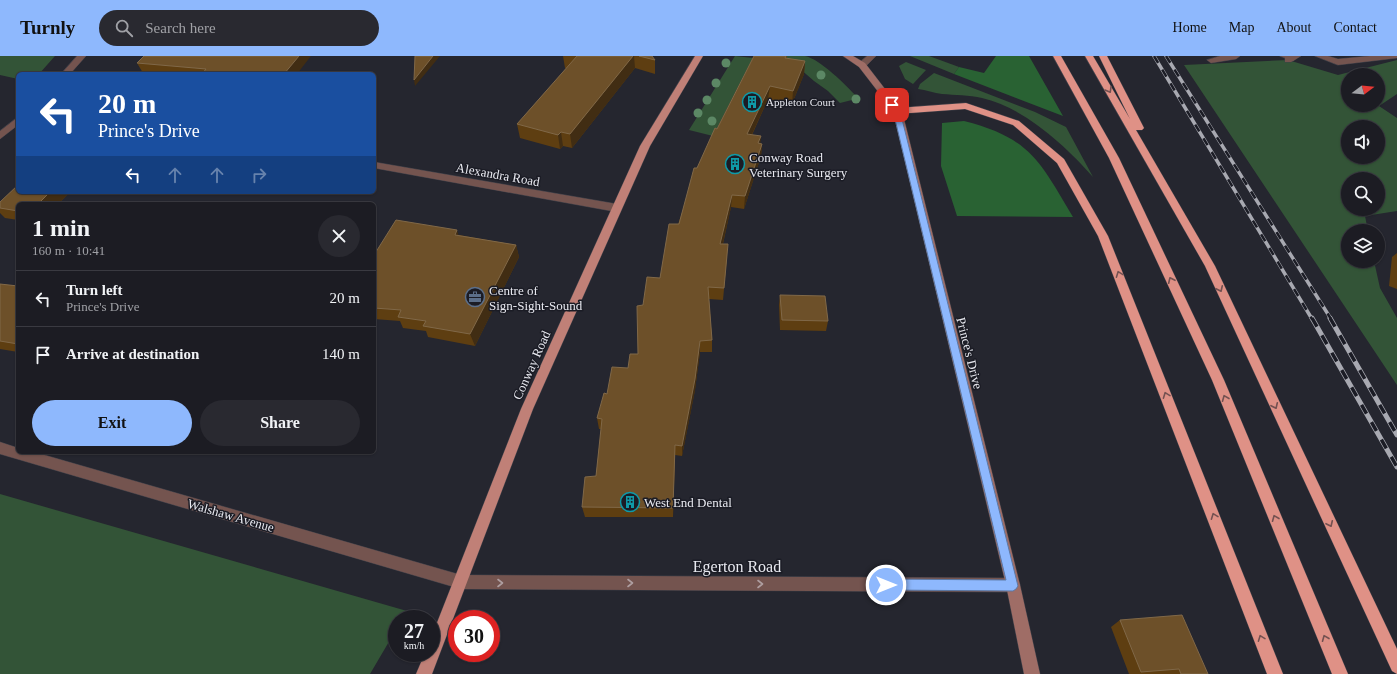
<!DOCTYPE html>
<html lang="en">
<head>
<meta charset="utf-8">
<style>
	:root { --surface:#1c1c23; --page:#292930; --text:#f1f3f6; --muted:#a0a1a6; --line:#3a3a41; --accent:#8eb8fd }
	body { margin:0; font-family:Georgia,serif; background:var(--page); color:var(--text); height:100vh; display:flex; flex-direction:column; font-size:15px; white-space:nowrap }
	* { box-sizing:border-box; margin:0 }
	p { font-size:13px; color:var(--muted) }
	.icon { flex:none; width:22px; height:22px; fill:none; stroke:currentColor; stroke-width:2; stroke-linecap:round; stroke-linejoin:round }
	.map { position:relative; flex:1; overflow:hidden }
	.side { position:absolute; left:16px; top:146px; width:360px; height:252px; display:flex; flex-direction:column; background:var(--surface); border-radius:6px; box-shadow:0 1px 3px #0004,0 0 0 1px var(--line) }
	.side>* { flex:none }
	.banner { position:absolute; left:16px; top:16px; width:360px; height:122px; border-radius:6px; box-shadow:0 1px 3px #0004,0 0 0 1px var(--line); background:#1a4fa0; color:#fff; overflow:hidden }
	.needle { width:26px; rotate:74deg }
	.tools { position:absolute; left:1341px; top:12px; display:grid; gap:8px }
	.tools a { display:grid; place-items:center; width:44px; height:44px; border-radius:50%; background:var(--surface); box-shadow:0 1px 3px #0004,0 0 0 1px var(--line); font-size:20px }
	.speed { position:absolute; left:388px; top:554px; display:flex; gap:8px; font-size:20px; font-weight:700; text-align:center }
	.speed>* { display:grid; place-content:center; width:52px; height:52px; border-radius:50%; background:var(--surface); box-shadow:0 1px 3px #0004,0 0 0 1px var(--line); line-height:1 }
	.speed small { font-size:10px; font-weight:400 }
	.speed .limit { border:6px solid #d22; background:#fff; color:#111 }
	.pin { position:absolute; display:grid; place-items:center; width:34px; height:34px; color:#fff; margin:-17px; border-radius:8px; box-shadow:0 2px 6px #0006 }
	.me { position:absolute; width:44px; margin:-22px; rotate:90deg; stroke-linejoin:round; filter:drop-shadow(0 0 3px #0008) }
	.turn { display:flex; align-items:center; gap:14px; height:84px; padding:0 16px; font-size:18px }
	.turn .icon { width:52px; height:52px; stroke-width:2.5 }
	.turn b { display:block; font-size:28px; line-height:34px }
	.lanes { display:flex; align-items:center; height:38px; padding:0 16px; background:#0003; justify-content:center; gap:20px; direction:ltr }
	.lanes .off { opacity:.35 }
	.round { display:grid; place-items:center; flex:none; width:42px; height:42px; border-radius:21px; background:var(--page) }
	.head { display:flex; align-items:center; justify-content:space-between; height:68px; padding:0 16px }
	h1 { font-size:24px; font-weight:700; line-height:30px }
	.button { display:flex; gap:8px; margin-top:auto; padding:8px 16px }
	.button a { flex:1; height:46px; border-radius:24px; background:var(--accent); color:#111; font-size:16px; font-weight:700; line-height:46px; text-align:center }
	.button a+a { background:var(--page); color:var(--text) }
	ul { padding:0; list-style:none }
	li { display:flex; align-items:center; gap:12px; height:56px; padding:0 16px; border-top:1px solid var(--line) }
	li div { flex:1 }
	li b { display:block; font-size:15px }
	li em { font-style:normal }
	header { display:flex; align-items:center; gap:24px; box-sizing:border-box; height:56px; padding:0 20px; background:var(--accent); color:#111 }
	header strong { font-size:19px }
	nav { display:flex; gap:22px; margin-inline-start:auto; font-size:14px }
	.search { width:280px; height:36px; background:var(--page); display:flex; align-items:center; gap:10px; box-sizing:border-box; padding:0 14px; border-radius:22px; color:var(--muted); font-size:15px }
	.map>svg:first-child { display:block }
	.green { fill:#335437; fill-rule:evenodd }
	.forest { fill:#296233 }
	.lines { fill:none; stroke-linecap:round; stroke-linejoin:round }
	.lane-casing { stroke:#40414a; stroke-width:1 }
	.street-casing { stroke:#40414a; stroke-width:1 }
	.secondary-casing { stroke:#40414a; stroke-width:1 }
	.primary-casing { stroke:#40414a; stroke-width:1 }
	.highway-casing { stroke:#40414a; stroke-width:1 }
	.lane { fill:#74544f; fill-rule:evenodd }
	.street { fill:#74544f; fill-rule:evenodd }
	.secondary { fill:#9f6d66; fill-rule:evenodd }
	.primary { fill:#c08077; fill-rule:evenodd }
	.highway { fill:#df9186; fill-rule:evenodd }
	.rail-far1-casing { stroke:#a8a9b1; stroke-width:3.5 }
	.rail-casing { stroke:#a8a9b1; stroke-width:5 }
	.rail-far1 { stroke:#1b1c25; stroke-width:2.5; stroke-dasharray:8; stroke-linecap:butt }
	.rail { stroke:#1b1c25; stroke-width:3.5; stroke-dasharray:10; stroke-linecap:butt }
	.tree { fill:#5c8865 }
	.wall { fill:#5e3e11 }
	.shaded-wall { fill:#412d13 }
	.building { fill:#6d5029; stroke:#806848 }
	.oneway { stroke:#735151 }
	.oneway2 { stroke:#ae9ea0 }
	.route { fill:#8eb8fd; stroke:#5c78a4 }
	.labels { text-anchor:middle; stroke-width:3; stroke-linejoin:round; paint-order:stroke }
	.far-poi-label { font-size:11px; fill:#e8e9f0; stroke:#1b1c25; text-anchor:start }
	.poi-label { font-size:13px; fill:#e8e9f0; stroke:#1b1c25; text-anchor:start }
	.street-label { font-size:13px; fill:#e8e9f0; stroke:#1b1c25 }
	.near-street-label { font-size:16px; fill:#e8e9f0; stroke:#1b1c25 }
</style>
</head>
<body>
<header>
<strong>Turnly</strong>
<div class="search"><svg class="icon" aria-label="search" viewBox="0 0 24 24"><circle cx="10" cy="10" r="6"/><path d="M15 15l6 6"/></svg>Search here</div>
<nav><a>Home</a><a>Map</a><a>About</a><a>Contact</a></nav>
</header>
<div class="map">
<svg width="1397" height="618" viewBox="0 0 1397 618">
	<rect width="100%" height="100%" fill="#25262f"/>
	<path class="green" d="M0,0h55l-16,18h-21v5l-18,-4z
		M735,0l18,2 -40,78 -24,-6z
		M770,0c11,0 24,0 35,0 15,3 41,29 52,41l-1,2 -16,4 -12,-12 -14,-10 -15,-13z
		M910,0h19l30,11 -5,7z
		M1288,4l50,15 59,-15v34l-18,12 18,12v93l-32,5 3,15h-20v30h26l6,27 17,30v67l-213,-320zM1348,19h30v30h-30zM1348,71h30v30h-30zM1348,123h30v30h-30z
		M906,6l20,8 -13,14 -8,-5 -6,-13z
		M934,17l101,39 31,15 27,50c-27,-31 -70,-70 -111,-79 -13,-3 -27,-3 -40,-4 -8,-1 -16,-4 -24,-5l2,-5z
		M0,438l407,117 -5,8h-5v9l-27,46h-370z"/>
	<path class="forest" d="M996,0h33l34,60 -109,-42 5,-7 25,6z
		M964,65c67,17 76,41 109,96l-116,-1 -16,-50 1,-43z"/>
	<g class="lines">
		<g class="lane-casing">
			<path id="lane" d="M1220,0h20l-4,3 -25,4 -4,-3z
				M1280,0h15l2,2 -4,3z
				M1315,0h13l10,3 32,-3h27v2l-59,7z"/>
		</g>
		<g class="street-casing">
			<path id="street" d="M77,0h9l-16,18h-9z
				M867,0h9l-11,11h-6v-4z
				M1290,0h11l-10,6h-6v-4z
				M18,61v8l-18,14v-8z
				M374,106l243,42 5,4 -5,4 -243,-44z
				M0,386l18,6v4h16l427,123 552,3 5,2 2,5 -2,5 -5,2 -552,-3 -461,-135z"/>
		</g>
		<g class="secondary-casing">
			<path id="secondary" d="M843,0h10l12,7 37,48 118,474 20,89h-16l-18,-89 -113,-474 -34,-44z"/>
		</g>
		<g class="primary-casing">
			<path id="primary" d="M695,0h8l-53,90 -117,263 -101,265h-16l9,-21h6v-15l90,-229 119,-263z"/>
		</g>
		<g class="highway-casing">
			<path id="highway" d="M1053,0h8l58,102 105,222 124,294h-16l-120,-294 -103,-222z
				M1085,0h8l37,63 -31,-63h8l37,72 -2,2h-6l79,136 182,383v25l-5,-3 -187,-405z
				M966,47l53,18 45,38 44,77 175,438h-16l-169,-438 -41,-73 -44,-38 -48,-16 -68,5 -5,-3 5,-3z"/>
		</g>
		<use href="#lane" class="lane"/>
		<use href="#street" class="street"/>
		<use href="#secondary" class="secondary"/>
		<use href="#primary" class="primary"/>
		<use href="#highway" class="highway"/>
		<g class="rail-far1-casing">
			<path id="rail-far1" d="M1154,0l158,263
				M1166,0l165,263"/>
		</g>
		<g class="rail-casing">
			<path id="rail" d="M1312,262l85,149
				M1330,262l67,117"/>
		</g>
		<use href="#rail-far1" class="rail-far1"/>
		<use href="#rail" class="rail"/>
	</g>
	<g class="tree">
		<circle cx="726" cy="7" r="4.5"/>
		<circle cx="821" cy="19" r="4.5"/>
		<circle cx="716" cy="27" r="4.5"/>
		<circle cx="856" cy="43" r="4.5"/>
		<circle cx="707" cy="44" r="4.5"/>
		<circle cx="698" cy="57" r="4.5"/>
		<circle cx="712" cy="65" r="4.5"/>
	</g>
	<path class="wall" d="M563,0h89l3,4v14l-20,-6 -63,80 -9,-2 -3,3 -40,-11 -3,-14 50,-56h-2z
		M754,0h33v2l18,3 -1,13 -12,30 -24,-5 -16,36 9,9h1l-1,12 -17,53 -13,-2 -8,37 4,13 -4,43 -14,-1 3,41v12h-12l-5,38 -13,66 -7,-1 -2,62h-88l-3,-10 14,-31 5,-47h-2l-2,-11 10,-24 21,-26 10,-14 5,-49 17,-27 37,-110z
		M137,7l160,11h-143l-11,-1z
		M18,136h52l-12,12h-40v16l-13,-2 -5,-5v-11z
		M459,179l57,10 3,12 -44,89 -47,-9 -2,-6 -23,-3 -3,-7 -26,-2v-64z
		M1397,197v36l-8,-3 3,-29z
		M0,228l18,2v66l-18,-3z
		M780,239l48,26 -2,10 -46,-1 -1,-25z
		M1120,564l88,54h-79l-18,-47z"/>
	<path class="shaded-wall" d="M299,0h12l-14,18h-13z
		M433,0h7l-25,30 -1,-6z
		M633,0h1l1,12 -63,80 -2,-14z
		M805,5l-1,13 -12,30 1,-13z
		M770,30l-2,13 -22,48 1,-13z
		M561,76l2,14 -3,3 -2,-14z
		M761,80l-1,13 -2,-6z
		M762,88l-1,12 -17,53 1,-13z
		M50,136h20l-12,12h-20z
		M732,139l-1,12 -11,49v-12z
		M457,174l4,12 -6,-7z
		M516,189l3,12 -44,89 -5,-12z
		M700,285v11l-5,38 -13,66v-10z
		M675,389v10l-2,62v-9z"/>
	<path class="building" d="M144,0h155l-15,18h-82l4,-5 -69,-6z
		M415,0h18l-19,24z
		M577,0h56l-63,78 -9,-2 -3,3 -41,-11z
		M639,0h13l3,4z
		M754,0h32l-1,2 20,3 -12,30 -23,-5 -23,48 14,2 -3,7 4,1 -17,52 -13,-1 -12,49h8l-4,44 -16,-1 4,53 -12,1 -5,38 -13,67 -7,-1 -2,63 -91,-1 3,-30 11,-1 6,-57 -5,-1 7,-25 3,1 5,-27 16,1 2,-14h8l-1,-48 6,-1 4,-28 13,1 9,-54h10l15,-56h3l18,-40 2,1z
		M18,129v7h32l-12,12h-20v7l-18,-3v-6z
		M396,164l61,10 -2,5 61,10 -46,89 -47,-8 3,-5 -28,-4 3,-7 -27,-2v-53z
		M0,228l18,2v58l-18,-3z
		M780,239l45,1 3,25 -46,-1z
		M1182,559l26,59h-27l-2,-5 -38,3 -21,-52z"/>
	<defs><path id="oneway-chevron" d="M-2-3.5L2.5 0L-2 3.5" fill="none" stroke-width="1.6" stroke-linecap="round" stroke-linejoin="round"/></defs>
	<g class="oneway">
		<use href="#oneway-chevron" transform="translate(1109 34) rotate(60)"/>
		<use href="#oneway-chevron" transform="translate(1119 218) rotate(-111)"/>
		<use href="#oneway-chevron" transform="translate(1171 224) rotate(-115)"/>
		<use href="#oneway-chevron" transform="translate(1220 233) rotate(65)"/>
		<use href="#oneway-chevron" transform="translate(1166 339) rotate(-111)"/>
		<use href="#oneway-chevron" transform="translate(1225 342) rotate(-112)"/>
		<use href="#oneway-chevron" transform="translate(1275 350) rotate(65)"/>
		<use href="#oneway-chevron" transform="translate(1214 460) rotate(-111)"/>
		<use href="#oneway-chevron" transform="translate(1275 462) rotate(-112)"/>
		<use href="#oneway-chevron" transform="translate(1330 468) rotate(65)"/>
		<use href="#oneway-chevron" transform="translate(1261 582) rotate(-111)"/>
		<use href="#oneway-chevron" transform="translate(1325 582) rotate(-112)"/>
	</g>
	<g class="oneway2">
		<use href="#oneway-chevron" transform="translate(500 527)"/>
		<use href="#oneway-chevron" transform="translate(630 527)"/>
		<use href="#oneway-chevron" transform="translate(760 528)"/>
	</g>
	<path class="route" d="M890,48h5l5,7 118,475 -2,3 -3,2 -127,-1 -3,-1 -2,-4 2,-4 3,-2 120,1 -113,-469 -4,-6z"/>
	<defs>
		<g id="building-ring" transform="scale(1)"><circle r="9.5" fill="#1b1c25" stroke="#0f9aa8" stroke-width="1.5"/><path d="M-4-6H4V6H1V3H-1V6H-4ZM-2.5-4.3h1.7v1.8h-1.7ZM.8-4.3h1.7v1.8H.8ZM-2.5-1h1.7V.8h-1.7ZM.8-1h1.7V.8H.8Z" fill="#0f9aa8"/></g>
		<g id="office-ring" transform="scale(1)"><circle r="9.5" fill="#1b1c25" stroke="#5c6f8a" stroke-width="1.5"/><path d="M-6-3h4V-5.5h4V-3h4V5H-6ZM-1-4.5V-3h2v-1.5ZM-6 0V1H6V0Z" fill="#5c6f8a"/></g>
	</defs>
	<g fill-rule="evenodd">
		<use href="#building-ring" x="752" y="46"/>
		<use href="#building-ring" x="735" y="108"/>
		<use href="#office-ring" x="475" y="241"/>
		<use href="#building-ring" x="630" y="446"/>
	</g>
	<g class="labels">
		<g class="far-poi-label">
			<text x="766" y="50">Appleton Court</text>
		</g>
		<g class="poi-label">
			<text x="749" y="106">Conway Road<tspan x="749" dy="15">Veterinary Surgery</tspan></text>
			<text x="489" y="239">Centre of<tspan x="489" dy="15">Sign-Sight-Sound</tspan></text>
			<text x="644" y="451">West End Dental</text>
		</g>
		<g class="street-label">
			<text transform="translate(498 118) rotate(10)" y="5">Alexandra Road</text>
			<text transform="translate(970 297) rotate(76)" y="5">Prince's Drive</text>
			<text transform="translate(531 309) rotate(-66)" y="5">Conway Road</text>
			<text transform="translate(231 459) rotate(16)" y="5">Walshaw Avenue</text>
		</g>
		<g class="near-street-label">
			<text x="737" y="516">Egerton Road</text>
		</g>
	</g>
</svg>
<div class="tools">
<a><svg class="needle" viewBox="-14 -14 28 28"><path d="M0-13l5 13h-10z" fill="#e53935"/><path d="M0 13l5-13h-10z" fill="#a0a1a6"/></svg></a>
<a><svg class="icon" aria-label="sound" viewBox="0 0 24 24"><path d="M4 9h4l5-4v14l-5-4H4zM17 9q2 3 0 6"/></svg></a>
<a><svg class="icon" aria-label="search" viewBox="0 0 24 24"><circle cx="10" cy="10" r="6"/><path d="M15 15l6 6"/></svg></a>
<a><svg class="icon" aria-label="layers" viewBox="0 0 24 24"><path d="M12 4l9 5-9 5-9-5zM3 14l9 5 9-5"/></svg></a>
</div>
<div class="speed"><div>27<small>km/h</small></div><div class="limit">30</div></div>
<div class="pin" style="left:892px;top:49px;background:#d93025"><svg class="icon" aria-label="arrive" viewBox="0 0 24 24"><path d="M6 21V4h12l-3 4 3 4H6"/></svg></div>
<svg class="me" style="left:886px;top:529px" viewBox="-20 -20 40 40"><circle r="17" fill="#8eb8fd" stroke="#fff" stroke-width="3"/><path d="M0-11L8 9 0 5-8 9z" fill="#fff"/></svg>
<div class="banner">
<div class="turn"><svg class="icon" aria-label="left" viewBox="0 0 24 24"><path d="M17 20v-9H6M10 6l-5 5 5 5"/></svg><div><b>20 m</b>Prince's Drive</div></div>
<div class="lanes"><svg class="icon" aria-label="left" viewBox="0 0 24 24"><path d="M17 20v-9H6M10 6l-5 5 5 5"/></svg><svg class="icon off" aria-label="ahead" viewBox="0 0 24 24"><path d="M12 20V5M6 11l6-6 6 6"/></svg><svg class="icon off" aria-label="ahead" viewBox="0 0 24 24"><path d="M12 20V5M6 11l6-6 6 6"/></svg><svg class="icon off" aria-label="right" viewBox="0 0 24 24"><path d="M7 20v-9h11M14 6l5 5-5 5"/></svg></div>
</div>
<section class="side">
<div class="head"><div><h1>1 min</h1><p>160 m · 10:41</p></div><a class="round"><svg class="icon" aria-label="close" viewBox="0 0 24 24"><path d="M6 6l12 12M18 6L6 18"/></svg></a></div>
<ul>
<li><svg class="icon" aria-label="left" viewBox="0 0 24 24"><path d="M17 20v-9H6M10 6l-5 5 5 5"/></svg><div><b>Turn left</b><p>Prince's Drive</p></div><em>20 m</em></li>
<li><svg class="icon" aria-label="arrive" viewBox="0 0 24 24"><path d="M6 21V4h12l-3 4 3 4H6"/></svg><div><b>Arrive at destination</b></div><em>140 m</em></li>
</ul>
<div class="button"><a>Exit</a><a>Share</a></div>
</section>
</div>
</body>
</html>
